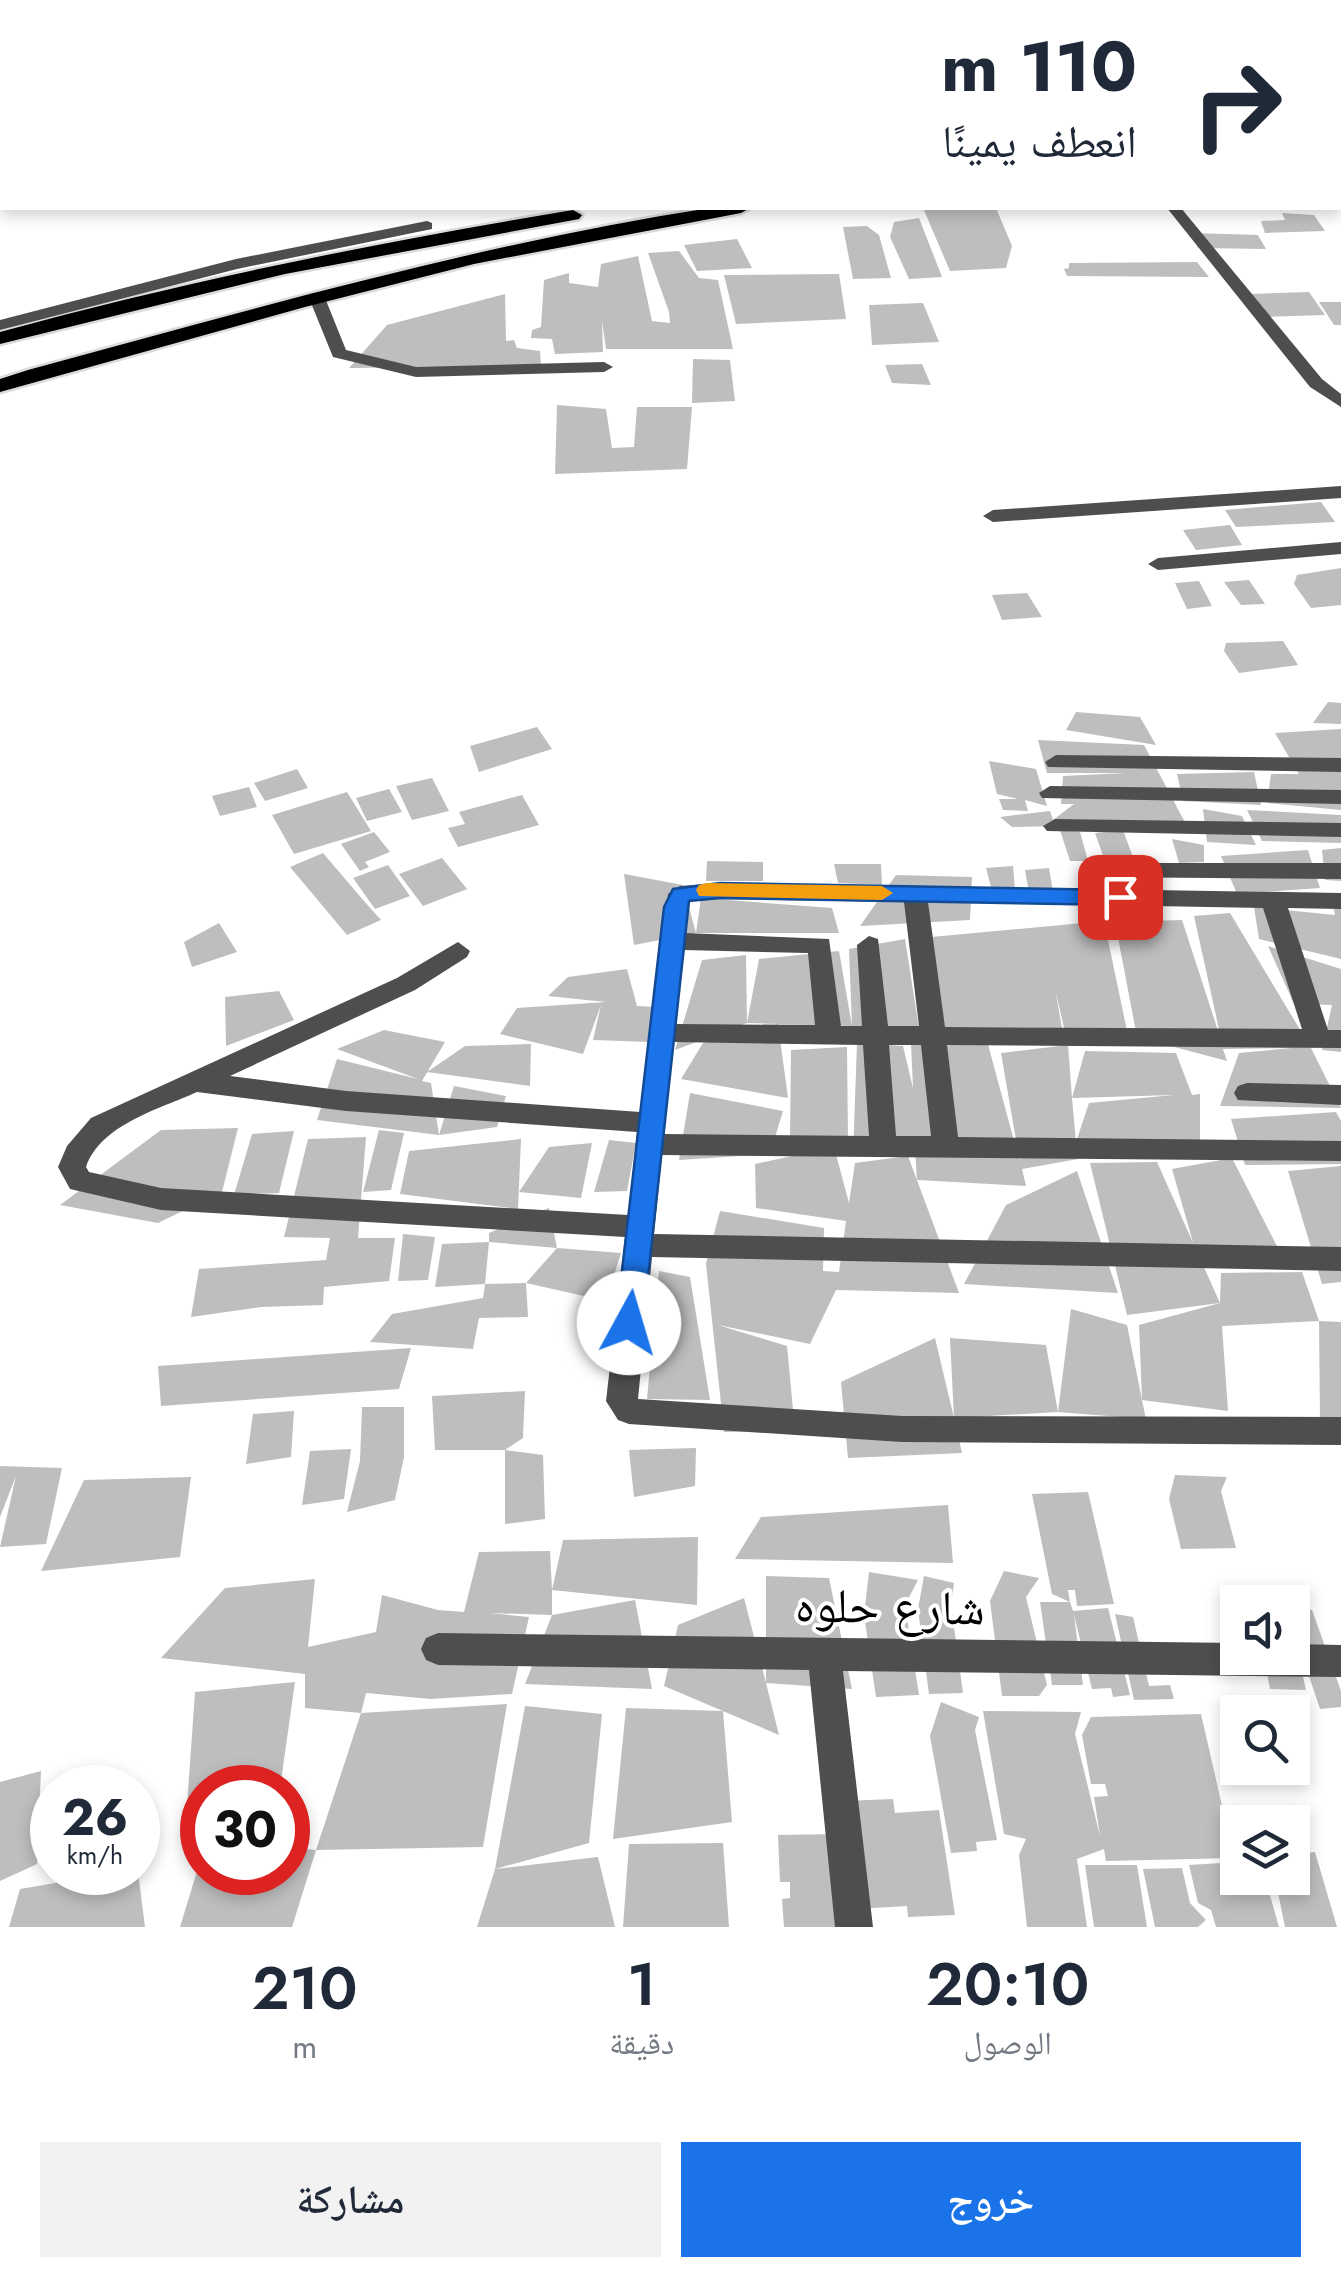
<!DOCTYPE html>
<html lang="ar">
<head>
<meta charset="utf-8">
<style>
	:root { --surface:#fff; --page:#f2f2f3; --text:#1f2937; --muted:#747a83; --accent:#1a73e8 }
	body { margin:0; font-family:Jost,"Noto Naskh Arabic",sans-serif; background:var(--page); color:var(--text); direction:rtl; height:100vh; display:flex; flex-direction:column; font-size:38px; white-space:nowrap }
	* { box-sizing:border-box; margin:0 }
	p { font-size:32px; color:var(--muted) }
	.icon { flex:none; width:55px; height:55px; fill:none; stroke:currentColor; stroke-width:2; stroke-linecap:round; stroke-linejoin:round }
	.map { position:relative; height:1927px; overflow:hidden; direction:ltr }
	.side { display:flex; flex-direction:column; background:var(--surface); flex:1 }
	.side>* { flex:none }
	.top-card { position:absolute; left:0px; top:0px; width:1342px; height:210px; box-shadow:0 5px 15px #0003; direction:rtl; background:#fff; color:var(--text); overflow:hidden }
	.controls { position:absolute; left:1220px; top:1585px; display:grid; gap:20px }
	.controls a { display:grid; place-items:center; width:90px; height:90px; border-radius:0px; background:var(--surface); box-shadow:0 5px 15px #0003; font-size:50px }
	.speed { position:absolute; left:30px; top:1765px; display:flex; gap:20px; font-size:50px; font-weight:700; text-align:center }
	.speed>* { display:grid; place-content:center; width:130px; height:130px; border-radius:50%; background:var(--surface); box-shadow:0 5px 15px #0003; line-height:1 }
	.speed small { font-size:25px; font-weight:400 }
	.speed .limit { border:15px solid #d22; background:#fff; color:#111 }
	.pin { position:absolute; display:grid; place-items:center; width:85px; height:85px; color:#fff; margin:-42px; border-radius:20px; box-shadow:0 5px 15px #0006 }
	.me { position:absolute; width:110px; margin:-55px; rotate:6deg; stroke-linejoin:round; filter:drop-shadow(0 0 8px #0008) }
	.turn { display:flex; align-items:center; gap:35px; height:210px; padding:0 40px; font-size:45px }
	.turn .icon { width:130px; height:130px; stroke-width:2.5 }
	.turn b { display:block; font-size:70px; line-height:85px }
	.eta { display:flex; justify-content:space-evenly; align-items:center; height:170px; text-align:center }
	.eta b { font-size:60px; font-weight:600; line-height:70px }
	.cta { display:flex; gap:20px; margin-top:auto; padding:20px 40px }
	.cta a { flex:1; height:115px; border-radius:0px; background:var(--accent); color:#fff; font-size:40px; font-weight:600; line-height:115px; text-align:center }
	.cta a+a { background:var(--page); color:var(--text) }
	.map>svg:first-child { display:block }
	.building { fill:#bebebe; fill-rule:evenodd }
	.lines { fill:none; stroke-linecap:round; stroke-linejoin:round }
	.highway-casing { stroke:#dbdbdb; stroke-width:5 }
	.minor { fill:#4e4e4e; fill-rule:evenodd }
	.highway { fill:#000; fill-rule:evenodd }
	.route { fill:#1a73e8; stroke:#114b97; stroke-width:2.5 }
	.slow { fill:#f59e0b }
	.labels { text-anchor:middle; stroke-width:8; stroke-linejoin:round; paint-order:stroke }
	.near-street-label { font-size:48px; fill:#000; stroke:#fff }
</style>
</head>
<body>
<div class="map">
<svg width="1341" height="1927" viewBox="0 0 1341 1927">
	<rect width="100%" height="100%" fill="#fff"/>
	<path class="building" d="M923,208h73l16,38 -6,22 -56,3z
		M1282,213l32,2 11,16 -60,2 -4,-12 24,-1z
		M919,218l23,59 -33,2 -19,-42 4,-15z
		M867,226l12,9 12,43 -38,1 -10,-52z
		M1192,233l66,2 8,14 -68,-1z
		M737,239l15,29 -55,3 -13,-26z
		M679,251l20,27 19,2 15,69h-127l-4,-28 1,31 -48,2 -3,-15 -21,-1 1,-8 9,-3 3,-47 25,-7v10l29,4 3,-23 37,-8 14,65 18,2 -1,-11 -21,-59z
		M1197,262l12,15 -142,-1 -3,-7 5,-1v-5z
		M839,274l7,45 -110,5 -12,-49z
		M1309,292l16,23 -62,2 -14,-23z
		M505,294l1,47 8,-1 3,8 23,3 1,15 -192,2 38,-43z
		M1319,302h22v23h-7z
		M923,303l16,39 -67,3 -3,-40z
		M693,359l37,1 5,41 -43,2z
		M922,364l9,21 -39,-2 -7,-18z
		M557,405l49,4 6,39 22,-1 3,-40h55l-5,62 -132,5z
		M1321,502l14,20 -99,5 -11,-17z
		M1230,525l12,20 -46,5 -13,-20z
		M1341,568v37l-30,3 -17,-24 3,-9z
		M1249,580l16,24 -24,1 -17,-23z
		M1199,581l13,25 -25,3 -12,-26z
		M1027,593l15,24 -40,3 -10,-25z
		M1283,641l15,24 -59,8 -15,-22 2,-8z
		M1328,702l13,1v21l-28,-1z
		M1076,712l64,5 16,28 -90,-15z
		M537,727l15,22 -73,23 -9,-26z
		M1341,729v81l-74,-7 4,-29h28l-24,-41z
		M1038,740l106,5 44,83 -135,-8 2,6 -43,1 -12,-10 50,-6 3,9 21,-16h-13l2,-28 63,-3h-79z
		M989,761l47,8 11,37 -22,-6 3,11 -25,-1 -4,-11h19l-21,-5z
		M297,769l11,19 -43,13 -11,-18z
		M1254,772l7,33 -78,-4 -6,-27z
		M432,778l17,33 -37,9 -16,-34z
		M249,787l8,20 -37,9 -8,-20z
		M389,789l13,23 -35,9 -11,-23z
		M347,792l24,39 -77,23 -22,-39z
		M522,795l17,30 -81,22 -10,-19 17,-4 -6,-12z
		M1203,809l39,7 14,29 -49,-3z
		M1247,810l94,5v28l-79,-2z
		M1060,830l20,2 8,29h-18z
		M1123,830l11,30 -29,1 -10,-28z
		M374,832l16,20 -25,10 4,5 -9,4 -19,-27z
		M1172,839l32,6v17l-25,1z
		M1341,848v33l-16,-1 -3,-30z
		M1308,850l12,38 -83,6 -16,-38z
		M323,853l41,48 17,19 -34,15 -57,-68z
		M442,858l25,31 -44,17 -24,-32z
		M707,861l56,1v19h-57z
		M834,864h47l1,21 -44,-2z
		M388,865l22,31 -35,13 -22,-31z
		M1013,866l2,24 -23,1 -6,-23z
		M1049,868l4,24h-24l-4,-22z
		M624,874l59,11 13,48 5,-35 131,10 7,25h-143l-62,12z
		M896,875l76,2 -2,43 -110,6z
		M1331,895h10v64l-82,-20 -5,-32 81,8z
		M1230,913l81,135 30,60 -121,-2 19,-53 53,-5 -69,1 4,12 -90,-24 -22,-115 67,-2 40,123 -28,-127z
		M1104,921l26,124h-62l-13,-56 7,39 -121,-1 -21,-89z
		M219,923l18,29 -45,15 -8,-25z
		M905,939l14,89 -67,-2 -3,-77z
		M1268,946l73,23v83l-19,-2 10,-45 -38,-1z
		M839,951l13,75 -105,-3 12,-64z
		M746,955l1,68 -72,27 27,-90z
		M627,969l10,37 19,1 -5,35 -58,-2 8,-35 -18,49 -83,-20 17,-26 89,-6 -58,-6 20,-19z
		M279,991l15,29 -68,26 -1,-49z
		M778,1024l10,74 -107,-19 22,-36z
		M384,1030l61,12 -23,39 9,2 8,52 -122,-15 20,-61 81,20 -81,-30z
		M986,1037l34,126 -19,-110 67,-8 4,53 13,-47 91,2 16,42 8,-1v48h-124l2,17 -56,10 4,17 -109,-6 -2,-31 -62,6 4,-112 46,3 10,42 -2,-45zM1174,1095l-85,8 -13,39 -4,-44z
		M531,1044l-1,42 -103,-14 38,-26z
		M847,1047l1,93h-58l1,-90z
		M454,1086l52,10 -9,31 -58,8z
		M690,1093l93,18 -13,43 -91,6z
		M1336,1112l5,9v43l-96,1 -14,-46z
		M238,1128l-16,64 -64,31 -98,-18 101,-75z
		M379,1130l25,3 -13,57 -28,2z
		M294,1131l-15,62 -45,2 18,-61z
		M366,1137l-8,101h37l-6,43 -65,6 -1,18 -62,2 -70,10 8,-48 127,-9 4,-22 -46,-1 24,-98z
		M521,1139l-3,70 -118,-15 9,-43z
		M609,1140l27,3 -9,48 -33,1z
		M592,1143l-11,55 -62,-6 30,-45z
		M834,1147l15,56 6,-40 53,-7 51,137 -123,-3 -26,54 -92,-19 69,21 8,85 -71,1 -18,-168 14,-53 104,17 -1,43 16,1 7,-51 -90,-13 -1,-44z
		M1232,1158l51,100 -89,-12 -22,-77z
		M1157,1162l63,141 1,-30 81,-1 17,49 22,1v98h-21l-1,-99 -97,5 6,85 -86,-11 4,19 -88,-7 13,-103 56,16 15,75 -3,-75 81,-22 -93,12 -37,-152z
		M1341,1166v116l-19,2 -34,-113z
		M1077,1171l41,122 -154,-9 42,-79z
		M549,1208l8,40 64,5 -15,48 -80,-18 31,-35 -68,-6v-9z
		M403,1234l32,3 -7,43 -30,1z
		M489,1242l-4,42 -50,3 7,-43z
		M659,1271l31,6 20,123 -63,-1z
		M526,1283l2,34 -49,1 -6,31 -103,-7 22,-28 91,-16 2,-14z
		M935,1338l19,80 -4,-80 96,7 12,67 -104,6 8,35 -114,5 -7,-76z
		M411,1348l-12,41 -238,17 -3,-40z
		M525,1391l-2,47 -18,12h-70l-3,-54z
		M362,1407h42v50l-9,43 -48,12 13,-51z
		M294,1411l-3,46 -45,7 7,-50z
		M696,1448l-1,38 -61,11 -5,-47z
		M351,1449l-7,50 -42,6 8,-54z
		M505,1450l38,5 2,64 -40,5z
		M0,1466l62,2 -16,76 -46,3 16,-71 -16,41z
		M1175,1475l52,2 -6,14 15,57 -55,1 -12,-50z
		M191,1477l-11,80 -139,14 43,-91z
		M1088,1492l26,112 -37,2 -2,-16h-7l2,12 -18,-8 -20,-100z
		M948,1505l5,58 -218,-4 26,-42z
		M698,1537l-1,68 -145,-15v25l83,-15 17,89 -127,-5 27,-69 -63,-2 40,4 -17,77 -81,5 -65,-6 -5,20 -56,-5v-34l-144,-16 64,-70 90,-9 -7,68 68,-15 6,-37 56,15 26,2 15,-60 71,-1 2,39 11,-50z
		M1004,1571l35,7 -13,19 21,88 -8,11h-37l-12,-95z
		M869,1572l49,8 -13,25 14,90 -43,2 -12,-82z
		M766,1576l63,2 23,111 -86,-6 13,52 -115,-49 14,-61 66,-27 22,85z
		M924,1576l30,7 -3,22 12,88 -34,1 -11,-85z
		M1249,1592h34l2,10h-34z
		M1040,1602h30l3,9 35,-3 22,87 -17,2 -2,-9 -19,1 -18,-74 9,70h-31z
		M1292,1609l20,1 29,81v16l-21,2 -28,-84z
		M1115,1614l18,3 16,69 21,-1 4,14 -40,1z
		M1294,1637l12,53 -36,-1 -6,-31h28z
		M295,1682l-15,106h-78v32h-16l9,-128z
		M941,1702l38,15 -4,13 22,110 -21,2 1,9 -26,2 -21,-117z
		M507,1704l-24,143 -167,3 45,-137z
		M525,1706l77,8 -13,129 -94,26 103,-12 17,70h-138l18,-58z
		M626,1708l97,3 9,111 -119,17z
		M983,1711l98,1 -6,22 25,102 -6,-39 14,-1 -3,-12h-14l-9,-49 9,-18 110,-3 33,144 -128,3 -2,-12 -27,10 10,68h-60l-8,-72 7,-16 -22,-5z
		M41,1771l-4,93 -37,17v-99z
		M893,1799l2,14 44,-3 16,105 -47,2 -1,-11 -50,3 -12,-108z
		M839,1834l6,93h-61l-2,-28 8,-1v-16h-10l-2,-47z
		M723,1843l6,84h-106l6,-83z
		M288,1847l28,3 -24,77h-112l22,-72v17h86z
		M1315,1852l22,75h-52l-10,-49h17v-23z
		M1238,1862v16h27l14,49h-63l-5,-17 -13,-7 -9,-38z
		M1085,1865h52l10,62h-53z
		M1182,1868l8,35 16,17 -8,7h-43l-12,-58z
		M120,1872h18l7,55h-136l11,-38z"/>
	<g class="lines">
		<g class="highway-casing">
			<path id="highway" d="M1340,120h1v10h-1z
				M0,133h2v10h-2z
				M710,208h40l-9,5 -267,51 -169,43 -305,85v-13l28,-9c225,-61 450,-126 682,-162z
				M573,210l9,5 -3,4 -294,55 -285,70v-12c189,-52 380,-90 573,-122z"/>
		</g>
		<path class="minor" d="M1163,0h14l1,2h-13z
			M1248,0h14l1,2h-13z
			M1340,58h1v9h-1z
			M1340,80h1v9h-1z
			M1167,208h14l141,171 19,15v13l-31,-20z
			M427,221l5,2v6l-195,40 -237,61v-10l236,-61z
			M311,295l14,3 21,52 70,17 188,-5 9,5 -9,5 -188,5 -83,-20 -24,-59z
			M1341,486v12l-348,24 -10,-6 10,-6z
			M1341,542v12l-183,16 -10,-6 10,-6z
			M1056,755l285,3v14l-293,-5 -3,-5z
			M1050,786l291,4v14l-299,-6 -3,-5z
			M1055,819l286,4v14l-294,-6 -4,-5z
			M1099,863h242v16l-250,-2 -4,-6 4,-6z
			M720,883l621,10v16l-53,-1 40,122h13v18l-394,-3 11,92 383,4v20l-679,-6 -8,79 687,13v24l-689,-14 -14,142 264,17 439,1v28l-439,-3 -273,-18 -11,-4 -12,-19 19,-164 -464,-27 -91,-21 -12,-22 9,-21 24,-28 306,-140 61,-36 12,9 -3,6 -52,33 -185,86 116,15 294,21 28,-218 12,-8zM720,899l184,3 15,124h-31l-10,-87 -9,-3 -12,9 5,81h-21l-12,-87 -144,-6 5,-32zM928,902l335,6 39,121 -357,-2zM684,950l124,3 7,72 -139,-1zM674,1042l189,3 6,91 -205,-2zM889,1045h32l10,91h-35zM197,1092l149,19 291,21 -9,83 -467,-27 -72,-16 -3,-5c15,-43 74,-58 111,-75z
			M1247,1083l94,2v20l-103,-5 -4,-7 4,-7z
			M438,1633l800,10v15h54v-14l49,1v32l-498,-6 30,256h-38l-26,-257 -371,-5 -12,-5 -5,-11 5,-11z"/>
		<use href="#highway" class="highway"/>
	</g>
	<path class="route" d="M720,883l400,7 11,7 -11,8 -400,-7 -31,3 -46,422 -4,8 -10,3 -9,-3 -4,-8 48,-416 9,-18z"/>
	<path class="slow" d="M707,883l175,3 11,7 -11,7 -183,-4 -3,-6 3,-5z"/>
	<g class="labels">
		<g class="near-street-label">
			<text transform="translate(890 1606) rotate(1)" y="17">شارع حلوه</text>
		</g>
	</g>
</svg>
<div class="controls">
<a><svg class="icon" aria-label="sound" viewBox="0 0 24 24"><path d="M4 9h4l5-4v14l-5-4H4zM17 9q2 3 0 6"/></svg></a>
<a><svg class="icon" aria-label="search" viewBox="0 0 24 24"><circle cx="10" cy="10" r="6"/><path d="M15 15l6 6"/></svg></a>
<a><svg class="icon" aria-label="layers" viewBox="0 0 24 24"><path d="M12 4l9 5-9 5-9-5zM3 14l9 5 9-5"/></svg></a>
</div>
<div class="speed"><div>26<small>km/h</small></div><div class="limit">30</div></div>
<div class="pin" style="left:1120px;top:897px;background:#d93025"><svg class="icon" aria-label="arrive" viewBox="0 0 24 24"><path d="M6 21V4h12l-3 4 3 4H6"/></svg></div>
<svg class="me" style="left:629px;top:1323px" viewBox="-20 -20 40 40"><circle r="19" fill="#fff"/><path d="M0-13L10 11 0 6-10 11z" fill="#1a73e8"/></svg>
<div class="top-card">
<div class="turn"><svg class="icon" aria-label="right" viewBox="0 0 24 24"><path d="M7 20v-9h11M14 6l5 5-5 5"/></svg><div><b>110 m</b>انعطف يمينًا</div></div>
</div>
</div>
<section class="side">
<div class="eta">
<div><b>20:10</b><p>الوصول</p></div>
<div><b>1</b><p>دقيقة</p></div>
<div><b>210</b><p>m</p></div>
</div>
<div class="cta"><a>خروج</a><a>مشاركة</a></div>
</section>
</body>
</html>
